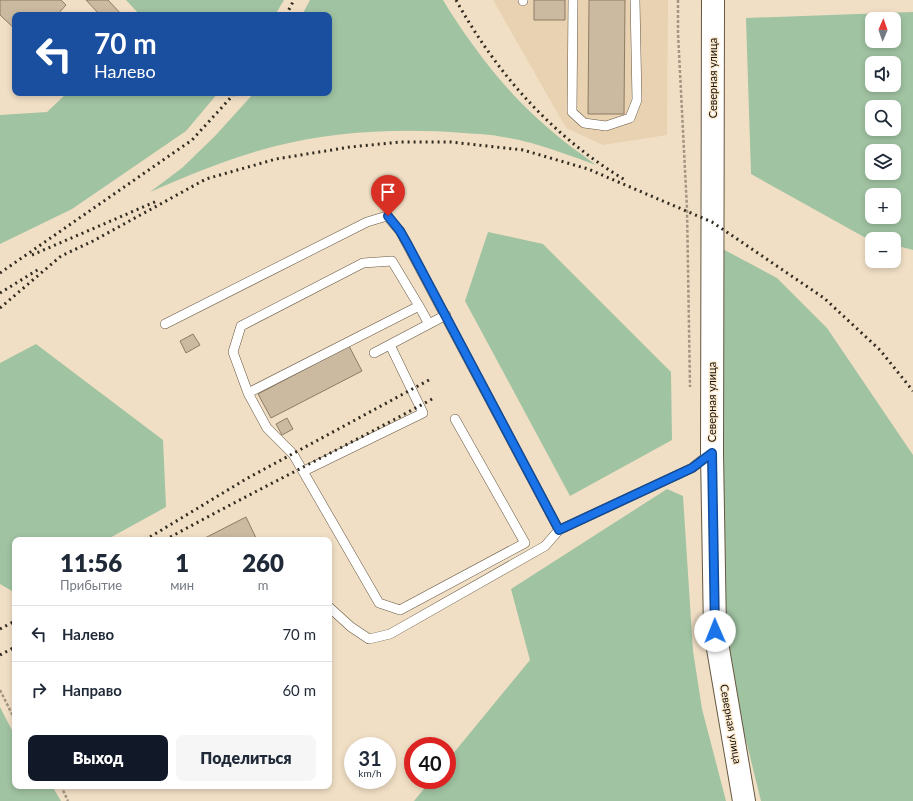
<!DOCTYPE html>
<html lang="ru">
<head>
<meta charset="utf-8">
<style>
	:root { --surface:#fff; --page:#f6f6f7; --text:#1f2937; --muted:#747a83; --line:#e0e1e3; --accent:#111827 }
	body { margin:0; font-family:Lato,sans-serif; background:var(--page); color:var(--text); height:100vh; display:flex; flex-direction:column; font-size:15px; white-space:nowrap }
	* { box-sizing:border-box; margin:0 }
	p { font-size:13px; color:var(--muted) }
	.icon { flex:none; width:22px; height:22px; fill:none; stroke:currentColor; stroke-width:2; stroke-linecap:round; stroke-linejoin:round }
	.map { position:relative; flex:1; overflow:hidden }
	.panel { position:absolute; left:12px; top:537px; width:320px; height:252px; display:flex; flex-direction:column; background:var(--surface); border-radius:8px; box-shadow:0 2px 6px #0003 }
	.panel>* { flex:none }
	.hud { position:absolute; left:12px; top:12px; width:320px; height:84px; border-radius:8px; box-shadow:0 2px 6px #0003; background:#1a4fa0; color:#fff; overflow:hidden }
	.needle { width:26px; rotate:2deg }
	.fabs { position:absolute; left:865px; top:12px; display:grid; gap:8px }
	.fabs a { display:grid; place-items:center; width:36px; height:36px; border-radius:8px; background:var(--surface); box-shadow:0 2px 6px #0003; font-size:20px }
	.speed { position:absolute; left:344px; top:737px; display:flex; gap:8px; font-size:20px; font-weight:700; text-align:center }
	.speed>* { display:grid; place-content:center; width:52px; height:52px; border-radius:50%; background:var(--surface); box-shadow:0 2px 6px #0003; line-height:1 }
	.speed small { font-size:10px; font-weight:400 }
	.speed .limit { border:6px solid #d22; background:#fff; color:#111 }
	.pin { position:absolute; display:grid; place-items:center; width:34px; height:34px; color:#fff; margin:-41px -17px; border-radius:50% 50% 50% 0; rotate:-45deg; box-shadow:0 0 4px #0007 }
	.pin .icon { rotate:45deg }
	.me { position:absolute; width:44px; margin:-22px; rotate:359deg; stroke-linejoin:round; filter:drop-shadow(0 0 3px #0008) }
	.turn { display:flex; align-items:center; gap:14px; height:84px; padding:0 16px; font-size:18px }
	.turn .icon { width:52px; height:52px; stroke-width:2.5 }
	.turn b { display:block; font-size:28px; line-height:34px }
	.eta { display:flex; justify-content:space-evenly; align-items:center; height:68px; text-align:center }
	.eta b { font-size:24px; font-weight:800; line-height:28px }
	.button { display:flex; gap:8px; margin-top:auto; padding:8px 16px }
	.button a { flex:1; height:46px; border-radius:8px; background:var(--accent); color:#fff; font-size:16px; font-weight:800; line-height:46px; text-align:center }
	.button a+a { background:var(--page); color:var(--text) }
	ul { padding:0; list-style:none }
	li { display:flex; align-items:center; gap:12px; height:56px; padding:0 16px; border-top:1px solid var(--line) }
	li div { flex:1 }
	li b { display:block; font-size:15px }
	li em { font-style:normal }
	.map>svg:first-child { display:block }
	.built { fill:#e8d2b2 }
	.green { fill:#a0c3a2; fill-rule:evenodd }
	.building { fill:#cbb9a0; stroke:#8c7c64 }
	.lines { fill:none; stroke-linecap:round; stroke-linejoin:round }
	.service-casing { stroke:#665741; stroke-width:10 }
	.tertiary-casing { stroke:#665741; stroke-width:24 }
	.path { stroke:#a39581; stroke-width:2.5; stroke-dasharray:3 2; stroke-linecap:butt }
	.service { stroke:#fff; stroke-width:9 }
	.tertiary { stroke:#fff; stroke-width:22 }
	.rail { stroke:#322b20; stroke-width:3; stroke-dasharray:2 4; stroke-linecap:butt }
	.route-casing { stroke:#114b97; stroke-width:10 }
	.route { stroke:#1a73e8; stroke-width:7 }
	.labels { text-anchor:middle; stroke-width:3; stroke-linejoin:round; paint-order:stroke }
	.street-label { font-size:11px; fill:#161007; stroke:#feecd2 }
</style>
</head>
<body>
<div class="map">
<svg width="913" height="801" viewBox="0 0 913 801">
	<rect width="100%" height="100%" fill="#f1dfc5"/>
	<path class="built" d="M493,0h175l-1,135 -64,10 -37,-17z"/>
	<path class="green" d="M126,0h158l-9,15h-135z
		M310,0h133c26,43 65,95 104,127 15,14 32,25 49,38 -31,-11 -61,-23 -93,-28 -13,-3 -26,-3 -39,-4 -65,-5 -129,-2 -192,14 -42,11 -83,28 -122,45l32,-24 33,-32 39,-43h75v-78h-27z
		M913,12v238l-19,-5v-6h-22l-8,-2 -113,-63 -5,-156zM872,19h22v22h-22zM872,63h22v22h-22zM872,107h22v22h-22zM872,151h22v22h-22zM872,195h22v22h-22z
		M67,93h151l-32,38 -114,78 -72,35v-129l47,-3z
		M488,232l55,12 128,128 1,68 -102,56 -105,-195z
		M719,247l58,31 50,50 86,127v346h-152l-24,-97 -12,-86z
		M36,344l127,96 3,67 -60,33h-91v49l-3,2 -12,-7v-221z
		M667,489l16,7 10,155 9,58 24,92h-312l17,-21h16v-19l83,-101 -19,-71z
		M0,707l15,29v50h37l9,15h-61z"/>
	<path class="building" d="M0,0h61l5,5 -9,10h-42v14l-15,-14z
		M86,0h22l14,15h-22z
		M534,0h31v20h-31z
		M589,0h36l-1,114h-36z
		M193,334l7,11 -14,8 -6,-12z
		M349,346l13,25 -91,47 -13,-24z
		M287,418l6,11 -11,6 -6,-11z
		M246,517l11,23h-56z"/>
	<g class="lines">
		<g class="service-casing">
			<path id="service" d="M523,0v1
				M573,0l-1,112 12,11 22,3 24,-8 7,-18 -2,-100
				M419,306l-27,-45 -29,2 -122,63 -8,26 15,41 19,35 26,26 86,149 21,7 125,-67 -70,-124
				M165,324l202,-102 20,-6 13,15 159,299
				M374,353l55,-29
				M248,393l171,-87 10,18 17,-9
				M304,471l119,-58 -33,-68
				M329,607l22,20 18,12 21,-5 155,-88 14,-16 133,-62 19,-15"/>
		</g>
		<g class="tertiary-casing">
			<path id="tertiary" d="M713,0l-1,453 3,178 29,170"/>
		</g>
		<path class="path" d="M678,0v33l9,176 3,178
			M0,690l15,30
			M61,786l7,15"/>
		<use href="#service" class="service"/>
		<use href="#tertiary" class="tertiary"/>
		<path class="rail" d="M456,0c41,74 96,136 169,180
			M286,15l8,-15
			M32,255l125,-54
			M0,273l192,-133 43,-47
			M0,293l39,-24
			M0,308l61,-52 32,-15 113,-62 70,-20 74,-12 51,-5h50l72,8 65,19 124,53 112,76 56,52 33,41
			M145,540l101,-61 183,-99
			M165,540c89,-49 180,-93 269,-142
			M0,629l15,-8
			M0,655l15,-8"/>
	</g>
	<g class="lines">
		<g class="route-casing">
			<path id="route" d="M388,216l12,15 8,14 151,285 133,-62 20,-15 3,178"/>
		</g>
		<use href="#route" class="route"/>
	</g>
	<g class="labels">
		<g class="street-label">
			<text transform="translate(713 78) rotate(-90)" y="4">Северная улица</text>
			<text transform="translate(712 402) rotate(-90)" y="4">Северная улица</text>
			<text transform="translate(731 724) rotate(80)" y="4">Северная улица</text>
		</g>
	</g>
</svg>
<div class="fabs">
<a><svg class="needle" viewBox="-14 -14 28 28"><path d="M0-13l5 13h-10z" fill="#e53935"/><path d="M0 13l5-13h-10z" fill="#747a83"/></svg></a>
<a><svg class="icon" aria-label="sound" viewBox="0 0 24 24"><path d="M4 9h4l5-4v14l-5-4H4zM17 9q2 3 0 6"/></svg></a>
<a><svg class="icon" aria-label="search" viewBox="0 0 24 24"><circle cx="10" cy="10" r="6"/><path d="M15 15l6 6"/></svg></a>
<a><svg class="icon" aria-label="layers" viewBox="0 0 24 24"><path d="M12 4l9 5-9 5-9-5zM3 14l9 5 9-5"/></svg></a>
<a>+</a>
<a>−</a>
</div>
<div class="speed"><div>31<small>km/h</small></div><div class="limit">40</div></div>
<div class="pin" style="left:388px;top:216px;background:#d93025"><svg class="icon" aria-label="arrive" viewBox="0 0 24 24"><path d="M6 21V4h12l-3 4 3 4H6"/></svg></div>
<svg class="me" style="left:715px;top:631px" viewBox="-20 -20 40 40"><circle r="19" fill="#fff"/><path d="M0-13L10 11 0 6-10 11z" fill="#1a73e8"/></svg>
<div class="hud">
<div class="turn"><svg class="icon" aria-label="left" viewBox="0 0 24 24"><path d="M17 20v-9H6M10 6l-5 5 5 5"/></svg><div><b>70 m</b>Налево</div></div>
</div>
<section class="panel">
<div class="eta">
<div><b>11:56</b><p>Прибытие</p></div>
<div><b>1</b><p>мин</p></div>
<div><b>260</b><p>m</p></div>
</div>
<ul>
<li><svg class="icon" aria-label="left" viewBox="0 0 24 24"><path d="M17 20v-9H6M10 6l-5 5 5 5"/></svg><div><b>Налево</b></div><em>70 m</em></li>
<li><svg class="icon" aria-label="right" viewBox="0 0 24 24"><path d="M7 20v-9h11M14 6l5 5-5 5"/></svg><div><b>Направо</b></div><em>60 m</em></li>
</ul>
<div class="button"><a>Выход</a><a>Поделиться</a></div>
</section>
</div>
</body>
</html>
